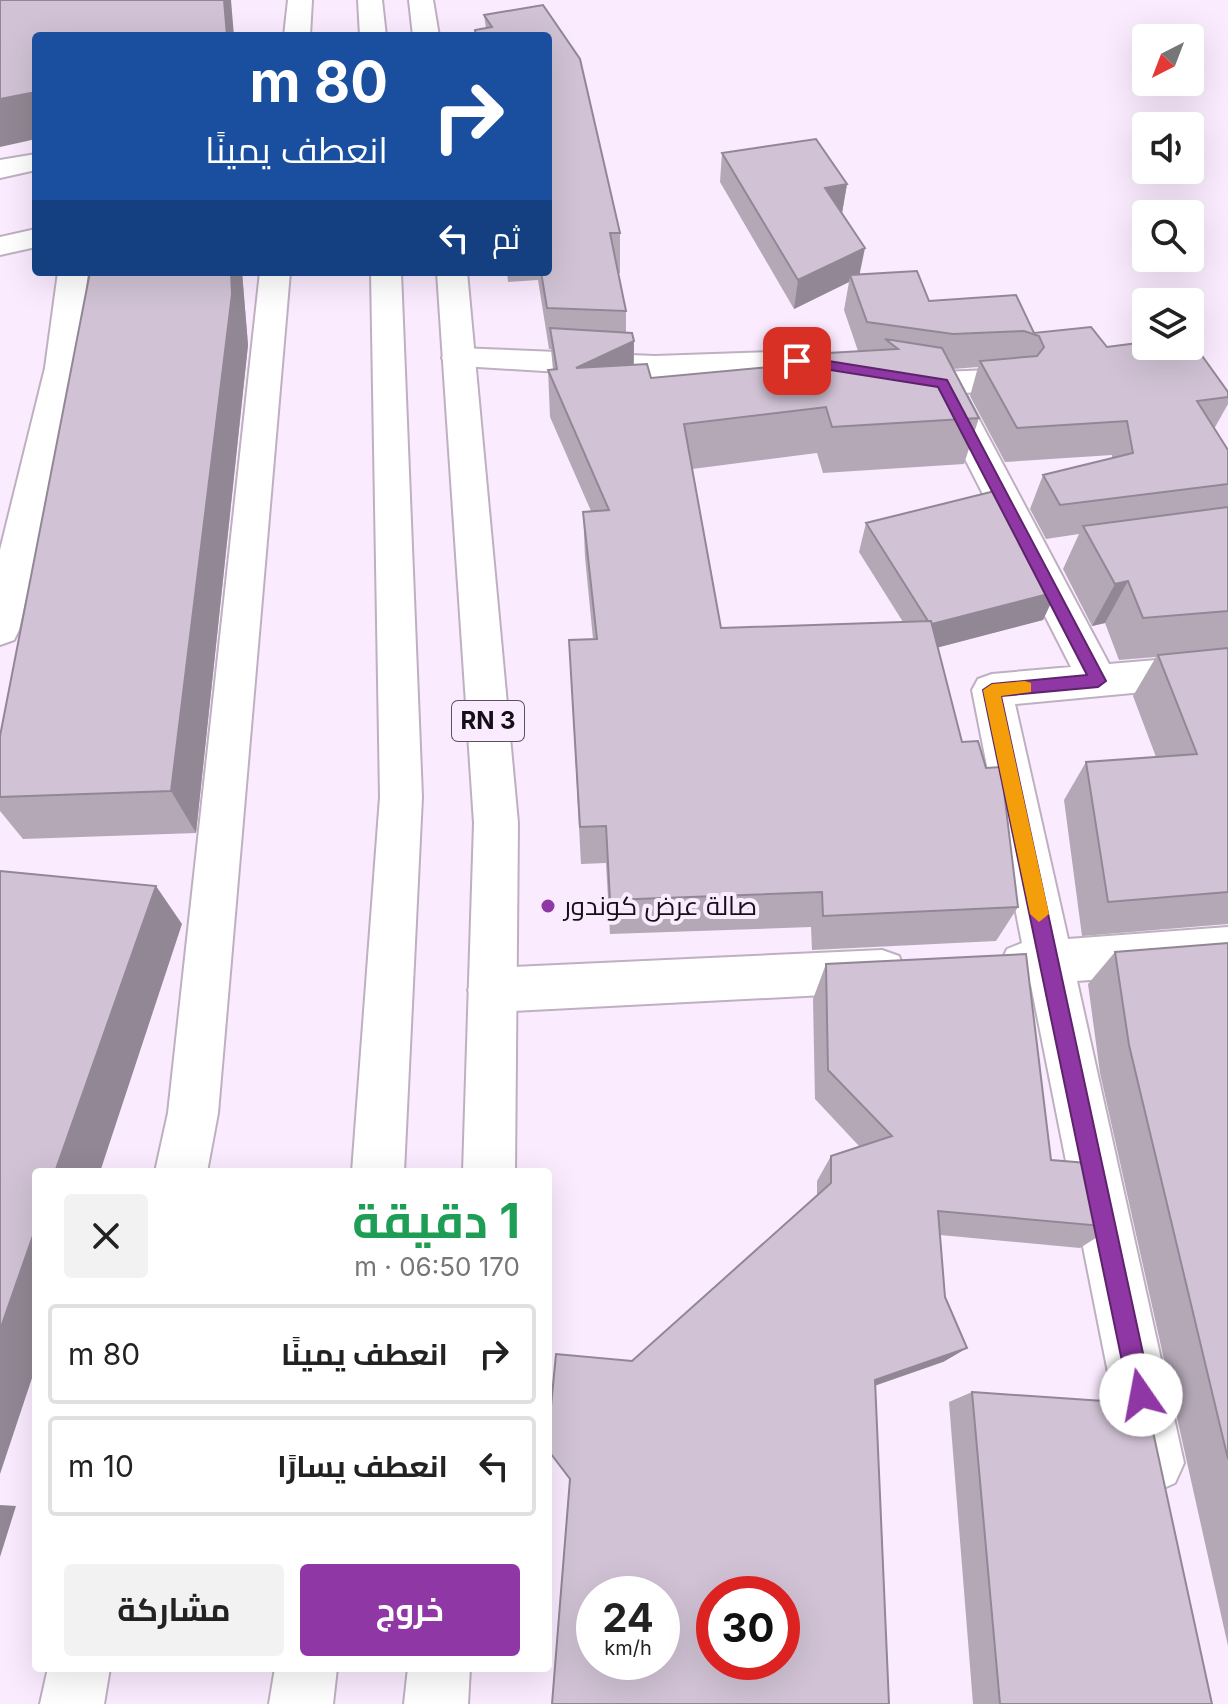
<!DOCTYPE html>
<html lang="ar">
<head>
<meta charset="utf-8">
<style>
	:root { --surface:#fff; --page:#f2f2f2; --text:#222; --muted:#767676; --line:#e0e0e0; --accent:#8f37a4 }
	body { margin:0; font-family:Inter,Cairo,sans-serif; background:var(--page); color:var(--text); direction:rtl; height:100vh; display:flex; flex-direction:column; font-size:30px; white-space:nowrap }
	* { box-sizing:border-box; margin:0 }
	p { font-size:26px; color:var(--muted) }
	.icon { flex:none; width:44px; height:44px; fill:none; stroke:currentColor; stroke-width:2; stroke-linecap:round; stroke-linejoin:round }
	.map { position:relative; flex:1; overflow:hidden; direction:ltr }
	.drawer { position:absolute; left:32px; top:1168px; width:520px; height:504px; display:flex; flex-direction:column; background:var(--surface); border-radius:8px; box-shadow:0 8px 32px #0002; direction:rtl }
	.drawer>* { flex:none }
	.guide { position:absolute; left:32px; top:32px; width:520px; height:244px; border-radius:8px; box-shadow:0 8px 32px #0002; direction:rtl; background:#1a4fa0; color:#fff; overflow:hidden }
	.needle { width:52px; rotate:222deg }
	.fabs { position:absolute; left:1132px; top:24px; display:grid; gap:16px }
	.fabs a { display:grid; place-items:center; width:72px; height:72px; border-radius:8px; background:var(--surface); box-shadow:0 8px 32px #0002; font-size:40px }
	.speed { position:absolute; left:576px; top:1576px; display:flex; gap:16px; font-size:40px; font-weight:700; text-align:center }
	.speed>* { display:grid; place-content:center; width:104px; height:104px; border-radius:50%; background:var(--surface); box-shadow:0 8px 32px #0002; line-height:1 }
	.speed small { font-size:20px; font-weight:400 }
	.speed .limit { border:12px solid #d22; background:#fff; color:#111 }
	.pin { position:absolute; display:grid; place-items:center; width:68px; height:68px; color:#fff; margin:-34px; border-radius:16px; box-shadow:0 4px 12px #0006 }
	.me { position:absolute; width:88px; margin:-44px; rotate:348deg; stroke-linejoin:round; filter:drop-shadow(0 0 6px #0008) }
	.turn { display:flex; align-items:center; gap:28px; height:168px; padding:0 32px; font-size:36px }
	.turn .icon { width:104px; height:104px; stroke-width:2.5 }
	.turn b { display:block; font-size:56px; line-height:68px }
	.then { display:flex; align-items:center; height:76px; padding:0 32px; background:#0003; gap:16px; font-size:30px }
	.round { display:grid; place-items:center; flex:none; width:84px; height:84px; border-radius:8px; background:var(--page) }
	.headline { display:flex; align-items:center; justify-content:space-between; height:136px; padding:0 32px }
	h1 { font-size:48px; font-weight:700; line-height:60px; color:#1e9e55 }
	.cta { display:flex; gap:16px; margin-top:auto; padding:16px 32px }
	.cta a { flex:1; height:92px; border-radius:8px; background:var(--accent); color:#fff; font-size:32px; font-weight:700; line-height:92px; text-align:center }
	.cta a+a { background:var(--page); color:var(--text) }
	ul { padding:0; list-style:none }
	li { display:flex; align-items:center; gap:24px; height:100px; margin:0 16px 12px; padding:0 16px; border:4px solid var(--line); border-radius:8px }
	li div { flex:1 }
	li b { display:block; font-size:30px }
	li em { font-style:normal }
	.map>svg:first-child { display:block }
	.lines { fill:none; stroke-linecap:round; stroke-linejoin:round }
	.minor-casing { stroke:#beb0c1; stroke-width:4 }
	.highway-casing { stroke:#beb0c1; stroke-width:4 }
	.minor { fill:#fff; fill-rule:evenodd }
	.highway { fill:#fff; fill-rule:evenodd }
	.wall { fill:#b4a8b7 }
	.shaded-wall { fill:#928895 }
	.building { fill:#d1c3d5; stroke:#928895; stroke-width:2; fill-rule:evenodd }
	.route { fill:#8f37a4; stroke:#5d246b; stroke-width:2 }
	.slow { fill:#f59e0b }
	.poi-dot { fill:#8f37a4; stroke:#faebfe; stroke-width:3 }
	.labels { text-anchor:middle; stroke-width:8; stroke-linejoin:round; paint-order:stroke }
	.shield { fill:#faebfe; stroke:#5a525c; stroke-width:2 }
	.shield-label { font-size:24px; font-weight:bold; fill:#151017 }
	.poi-label { font-size:26px; fill:#151017; stroke:#faebfe; text-anchor:start }
</style>
</head>
<body>
<div class="map">
<svg width="1228" height="1704" viewBox="0 0 1228 1704">
	<rect width="100%" height="100%" fill="#faebfe"/>
	<g class="lines">
		<g class="minor-casing">
			<path id="minor" d="M288,0h24l-2,36h-26z
				M36,154v16l-36,8v-18z
				M36,229v18l-36,8v-18z
				M58,272h30l-11,96 -58,262 -5,10 -14,5v-95l45,-182z
				M260,272h30l-72,841 -11,59h-52l13,-59z
				M458,348l197,8 142,-5 146,21 69,-3 12,3 5,8 -5,8 -59,5 144,271 119,-10v30l-213,20 53,235 160,-12v42l-151,12 107,482 -9,20 -20,9 -20,-9 -9,-20 -95,-478 -24,-6 -7,-15 7,-15 15,-6 -50,-253 6,-11 14,-5 79,-7 -140,-275 -134,-21 -142,7 -209,-13 -4,-7 4,-7z
				M882,950l17,6 6,15 -6,15 -17,6 -390,20 -17,-7 -7,-15 7,-15 17,-7z
				M48,1668h62l-6,36h-64z"/>
		</g>
		<g class="highway-casing">
			<path id="highway" d="M358,0h24l4,36h-26z
				M409,0h24l6,36h-26z
				M371,272h30l21,525 -18,375h-52l28,-375z
				M437,272h30l51,551 -3,349h-52l11,-349z
				M275,1668h62l-4,36h-64z
				M408,1668h62l-2,36h-64z"/>
		</g>
		<use href="#minor" class="minor"/>
		<use href="#highway" class="highway"/>
	</g>
	<path class="wall" d="M484,15l136,218v40h-2l8,38v21l8,9v24l17,13 158,-15 2,-9 47,-3 -14,-41 5,-28 -55,27 -74,-127 2,-29 125,31 -5,29 18,61 69,27 105,32 73,14 121,45v12l-14,25 14,21v474l-146,12 -18,-136 22,-38 70,-5 -23,-61 23,-39 -37,3 -14,-37 -13,3 -29,-57 16,-35 -33,5 -16,-30 13,-34 69,-17v-3l-107,7 -35,-66 8,-29 -25,2 26,49 -15,46 -141,9 -6,-20 -125,16 29,159 182,-6 -44,-70 7,-29 190,69 -13,28 -105,27 24,95 56,165 -22,34 -184,9 -1,-23 -201,7 -4,-71 -25,1 -12,-224 24,-1 -8,-82 -2,-45 8,-1 -41,-94 -2,-47h5l-2,-21h-2l-11,-69 -30,2 -1,-10h41l-62,-244z
		M90,272h152l6,73 -52,488 -173,6 -23,-28v-14z
		M1228,943v703l-128,-573 -12,-89 27,-32z
		M826,964l225,196 62,67 -33,21 -140,-13 5,62 22,51 -24,14 -311,-1 185,-166v-14l14,-25 28,-10 -44,-47 -2,-100z
		M972,1392l240,312h-239l-24,-302z"/>
	<path class="shaded-wall" d="M224,0h7l3,36h-7z
		M36,92v47l-36,8v-48z
		M847,184l-5,29 -17,-25z
		M865,248l-6,29 -9,-2 -1,7 -55,27 4,-29z
		M231,272h11l6,73 -52,488 -25,-42z
		M634,341l-1,47 -57,-20z
		M1128,581l-23,42 -13,3 23,-42z
		M1056,592l-13,28 -122,32 9,-28z
		M156,886l26,38 -82,248h-45z
		M36,1227v139l-36,108v-144z
		M967,1348l-24,14 -86,30 18,-12z
		M0,1505l16,1 -16,51z"/>
	<path class="building" d="M0,0h224l3,36h-191v56l-36,7z
		M543,5l37,54 40,174h-10l16,78 -79,-3 -6,-36h7v-236h-72l-1,-6 17,-3 -8,-12z
		M816,139l31,45 -22,4 40,60 -67,32 -76,-127z
		M917,271l12,30 87,-6 18,38 57,-6 16,20 39,-5v4h44v-7l38,53v5l-31,4 31,49v34l-168,21 -17,-30 90,-22 -6,-32 -110,7 -37,-67 57,-5 7,-9 -5,-11 -15,-5 -71,3 -86,-12 -17,-47z
		M90,272h141l1,22 -61,497 -171,6v-61z
		M550,328l82,5 2,8 -58,27 71,-4 4,14 162,-15 -2,-9 87,-5 -13,-10 57,9 37,70 -147,9 -6,-20 -142,17 37,204 210,-7 31,121 16,-1 8,27 15,-1 17,140 -195,9 -1,-24 -212,8 -4,-74 -26,1 -11,-187 28,-1 -14,-127 26,-2 -61,-140 9,-1z
		M1003,489l53,103 -124,32 -1,-3h-3l-62,-98z
		M1228,507v104l-85,7 -15,-37 -13,3 -32,-58z
		M1228,648v244l-120,10 -22,-140 111,-8 -39,-99z
		M0,871l156,15 -101,286h-19v55l-36,103z
		M1228,943v516l-99,-414 -14,-93z
		M1026,954l25,206 49,4 13,63 -175,-16 7,86 22,51 -92,32 14,324h-337l18,-225 -22,-29v-13l8,-83 76,7 199,-178v-27l61,-20 -64,-66 -2,-106zM594,1594h68v68h-68zM714,1594h68v68h-68z
		M972,1392l175,12 65,300h-212z"/>
	<path class="route" d="M797,356l150,24 159,301 -8,6 -97,9 151,699 -3,8 -8,4 -8,-4 -4,-8 -146,-705 9,-6 95,-9 -149,-288 -146,-23v-6z"/>
	<path class="slow" d="M1025,681l6,2v9l-30,4 48,218 -10,8 -9,-8 -47,-224 9,-6z"/>
	<circle class="poi-dot" cx="548" cy="906" r="8"/>
	<g class="labels">
		<rect class="shield" x="452" y="701" width="72" height="40" rx="6"/>
		<g class="shield-label">
			<text x="488" y="729">RN 3</text>
		</g>
		<g class="poi-label">
			<text x="564" y="915">صالة عرض كوندور</text>
		</g>
	</g>
</svg>
<div class="fabs">
<a><svg class="needle" viewBox="-14 -14 28 28"><path d="M0-13l5 13h-10z" fill="#e53935"/><path d="M0 13l5-13h-10z" fill="#767676"/></svg></a>
<a><svg class="icon" aria-label="sound" viewBox="0 0 24 24"><path d="M4 9h4l5-4v14l-5-4H4zM17 9q2 3 0 6"/></svg></a>
<a><svg class="icon" aria-label="search" viewBox="0 0 24 24"><circle cx="10" cy="10" r="6"/><path d="M15 15l6 6"/></svg></a>
<a><svg class="icon" aria-label="layers" viewBox="0 0 24 24"><path d="M12 4l9 5-9 5-9-5zM3 14l9 5 9-5"/></svg></a>
</div>
<div class="speed"><div>24<small>km/h</small></div><div class="limit">30</div></div>
<div class="pin" style="left:797px;top:361px;background:#d93025"><svg class="icon" aria-label="arrive" viewBox="0 0 24 24"><path d="M6 21V4h12l-3 4 3 4H6"/></svg></div>
<svg class="me" style="left:1141px;top:1395px" viewBox="-20 -20 40 40"><circle r="19" fill="#fff"/><path d="M0-13L10 11 0 6-10 11z" fill="#8f37a4"/></svg>
<div class="guide">
<div class="turn"><svg class="icon" aria-label="right" viewBox="0 0 24 24"><path d="M7 20v-9h11M14 6l5 5-5 5"/></svg><div><b>80 m</b>انعطف يمينًا</div></div>
<div class="then">ثم<svg class="icon" aria-label="left" viewBox="0 0 24 24"><path d="M17 20v-9H6M10 6l-5 5 5 5"/></svg></div>
</div>
<section class="drawer">
<div class="headline"><div><h1>1 دقيقة</h1><p>170 m · 06:50</p></div><a class="round"><svg class="icon" aria-label="close" viewBox="0 0 24 24"><path d="M6 6l12 12M18 6L6 18"/></svg></a></div>
<ul>
<li><svg class="icon" aria-label="right" viewBox="0 0 24 24"><path d="M7 20v-9h11M14 6l5 5-5 5"/></svg><div><b>انعطف يمينًا</b></div><em>80 m</em></li>
<li><svg class="icon" aria-label="left" viewBox="0 0 24 24"><path d="M17 20v-9H6M10 6l-5 5 5 5"/></svg><div><b>انعطف يسارًا</b></div><em>10 m</em></li>
</ul>
<div class="cta"><a>خروج</a><a>مشاركة</a></div>
</section>
</div>
</body>
</html>
